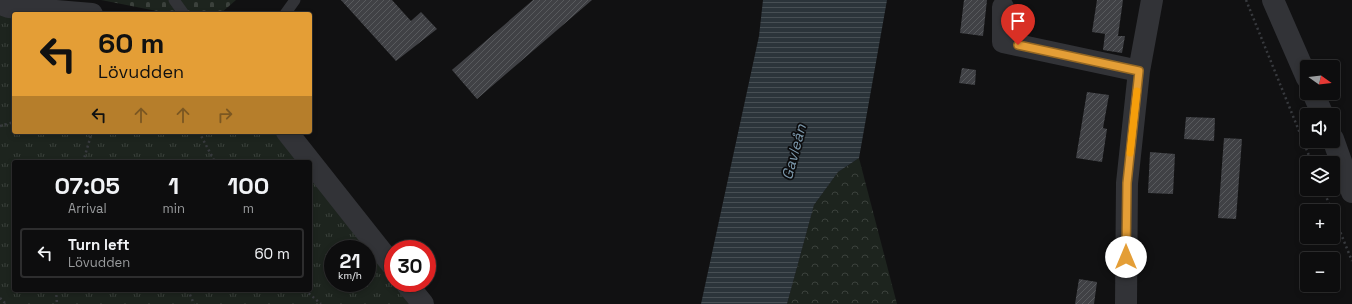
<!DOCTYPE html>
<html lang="en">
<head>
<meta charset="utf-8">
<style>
	:root { --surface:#0d0d0e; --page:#1b1b1c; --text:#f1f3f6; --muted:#9a9c9e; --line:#2d2d2e }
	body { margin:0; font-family:"Space Grotesk",sans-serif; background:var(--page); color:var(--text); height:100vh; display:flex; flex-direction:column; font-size:15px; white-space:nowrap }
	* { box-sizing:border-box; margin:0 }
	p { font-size:13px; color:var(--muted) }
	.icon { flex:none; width:22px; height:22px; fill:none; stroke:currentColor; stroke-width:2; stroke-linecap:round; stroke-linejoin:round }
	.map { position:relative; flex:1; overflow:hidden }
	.panel { position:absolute; left:12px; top:160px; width:300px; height:132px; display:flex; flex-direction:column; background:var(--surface); border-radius:4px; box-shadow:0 2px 6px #0003,0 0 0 1px var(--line) }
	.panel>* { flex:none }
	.top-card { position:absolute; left:12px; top:12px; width:300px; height:122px; border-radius:4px; box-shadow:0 2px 6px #0003,0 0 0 1px var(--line); background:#e49e36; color:#111; overflow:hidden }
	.needle { width:26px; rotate:104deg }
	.tools { position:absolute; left:1300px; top:60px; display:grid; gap:8px }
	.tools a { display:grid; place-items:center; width:40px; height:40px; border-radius:4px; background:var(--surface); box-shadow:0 2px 6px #0003,0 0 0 1px var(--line); font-size:20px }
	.speed { position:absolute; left:324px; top:240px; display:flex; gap:8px; font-size:20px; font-weight:700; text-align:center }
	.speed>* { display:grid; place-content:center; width:52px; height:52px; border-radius:50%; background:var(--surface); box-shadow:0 2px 6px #0003,0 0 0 1px var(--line); line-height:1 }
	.speed small { font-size:10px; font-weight:400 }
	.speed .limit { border:6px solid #d22; background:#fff; color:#111 }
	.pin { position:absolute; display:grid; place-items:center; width:34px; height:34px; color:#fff; margin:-41px -17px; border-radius:50% 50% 50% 0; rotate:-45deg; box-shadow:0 0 4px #0007 }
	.pin .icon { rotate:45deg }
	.me { position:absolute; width:44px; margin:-22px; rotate:0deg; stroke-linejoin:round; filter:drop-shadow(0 0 3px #0008) }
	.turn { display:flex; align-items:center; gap:14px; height:84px; padding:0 20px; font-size:18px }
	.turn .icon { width:52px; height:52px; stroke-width:2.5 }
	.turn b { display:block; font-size:28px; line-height:34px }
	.lanes { display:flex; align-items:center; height:38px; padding:0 20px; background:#0003; justify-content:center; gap:20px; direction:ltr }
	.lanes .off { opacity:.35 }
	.eta { display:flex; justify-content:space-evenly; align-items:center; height:68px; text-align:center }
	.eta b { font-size:24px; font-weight:700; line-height:28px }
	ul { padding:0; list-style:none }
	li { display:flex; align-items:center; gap:12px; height:50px; margin:0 8px 6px; padding:0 12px; border:2px solid var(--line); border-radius:4px }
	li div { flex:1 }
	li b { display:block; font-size:15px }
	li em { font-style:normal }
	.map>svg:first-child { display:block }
	.forest { fill:url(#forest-crowns) }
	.cemetery { fill:url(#cemetery-stones) }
	.park { fill:url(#park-tufts); fill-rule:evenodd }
	.water { fill:url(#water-rules) }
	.building { fill:url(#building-hatch) }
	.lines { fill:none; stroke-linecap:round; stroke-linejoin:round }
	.path { stroke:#383a3e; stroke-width:2.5; stroke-dasharray:2 3; stroke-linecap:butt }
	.service { stroke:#323337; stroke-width:11 }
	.minor { stroke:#323337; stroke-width:22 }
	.tertiary { stroke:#323337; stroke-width:22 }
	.route-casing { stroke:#946723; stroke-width:10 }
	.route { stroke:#e49e36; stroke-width:7 }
	.slow { stroke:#f59e0b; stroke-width:7 }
	.labels { text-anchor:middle; stroke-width:3.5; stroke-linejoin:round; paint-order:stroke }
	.water-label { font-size:15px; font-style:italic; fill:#7c98ab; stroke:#0c0c0d }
</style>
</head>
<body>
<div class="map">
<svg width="1352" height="304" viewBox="0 0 1352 304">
	<defs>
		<pattern id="forest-crowns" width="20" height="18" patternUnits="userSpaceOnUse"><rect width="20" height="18" fill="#1d241e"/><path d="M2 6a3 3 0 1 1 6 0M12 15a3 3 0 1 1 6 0" fill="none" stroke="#3b413c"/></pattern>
		<pattern id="cemetery-stones" width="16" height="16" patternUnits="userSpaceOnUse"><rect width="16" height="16" fill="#1d241e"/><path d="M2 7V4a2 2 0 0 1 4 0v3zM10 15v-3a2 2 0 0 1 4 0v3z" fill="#3b413c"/></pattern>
		<pattern id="park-tufts" width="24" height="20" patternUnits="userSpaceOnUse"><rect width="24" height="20" fill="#1d241e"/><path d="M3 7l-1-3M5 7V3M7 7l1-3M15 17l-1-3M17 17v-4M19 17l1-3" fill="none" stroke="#3b413c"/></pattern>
		<pattern id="water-rules" width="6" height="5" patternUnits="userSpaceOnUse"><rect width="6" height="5" fill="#2b343a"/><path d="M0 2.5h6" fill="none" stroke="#474f54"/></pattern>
		<pattern id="building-hatch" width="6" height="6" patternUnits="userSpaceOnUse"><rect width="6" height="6" fill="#404145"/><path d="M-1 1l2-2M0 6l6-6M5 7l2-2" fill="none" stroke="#585a5d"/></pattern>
	</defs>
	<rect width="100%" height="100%" fill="#111112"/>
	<path class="forest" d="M859,158l38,146h-110l27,-99 24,-33z"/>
	<path class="cemetery" d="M101,0h135l-16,14h-48z"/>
	<path class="park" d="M0,4l14,10v118h273l106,134v17h13l17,21h-423zM14,162h296v128h-296zM333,249h34v34h-34z"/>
	<path class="water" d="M763,0h124l-28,158 -21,14 -24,33 -27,99h-86l58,-268z"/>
	<path class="building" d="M341,0h51l19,21 10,-9 16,17 -41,32z
		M533,0h59l-115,99 -25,-29z
		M964,0h23l-4,36 -23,-3z
		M1097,0h26l-5,36h7l-3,17 -19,-3 2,-16 8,1 -21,-3z
		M962,68l14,2 -1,15 -16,-2z
		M1087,92l22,3 -6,33 4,1 -5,33 -26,-4z
		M1186,117l29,1 -1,23 -30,-2z
		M1224,138l18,1 -6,80 -18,-1z
		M1150,152l25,2 -2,40 -25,-1z
		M1079,279l18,3 -3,22h-19z"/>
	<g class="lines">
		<path class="path" d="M1246,0l66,163
			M0,126l14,-4
			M199,132l16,30
			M83,162l9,-30
			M1323,189l9,22
			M1333,214l19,47
			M56,290l1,14
			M188,290l6,14
			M305,290l16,14
			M0,298l6,6"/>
		<path class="service" d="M174,0l10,14
			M285,14l10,-14"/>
		<path class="minor" d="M1003,7v35l136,29
			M1126,304l1,-121 12,-112 13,-71"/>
		<path class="tertiary" d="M1273,0l34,78
			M0,4l9,3 83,7
			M1313,93l10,22
			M287,132l106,134
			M1333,139l19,53
			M406,283l17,21"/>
	</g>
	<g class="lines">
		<g class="route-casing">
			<path id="route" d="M1018,45l121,26 -12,112 -1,74"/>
		</g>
		<use href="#route" class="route"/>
		<path class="slow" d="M1130,153l7,-62"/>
	</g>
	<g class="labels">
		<g class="water-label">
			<text transform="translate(794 152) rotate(-75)" y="5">Gavleån</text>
		</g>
	</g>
</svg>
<div class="tools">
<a><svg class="needle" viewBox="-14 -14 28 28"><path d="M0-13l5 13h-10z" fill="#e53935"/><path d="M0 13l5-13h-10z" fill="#9a9c9e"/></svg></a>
<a><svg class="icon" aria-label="sound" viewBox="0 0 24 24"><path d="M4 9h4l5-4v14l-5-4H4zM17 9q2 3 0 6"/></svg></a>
<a><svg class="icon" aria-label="layers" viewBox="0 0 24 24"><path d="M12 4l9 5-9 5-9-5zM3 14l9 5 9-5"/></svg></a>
<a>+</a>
<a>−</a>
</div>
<div class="speed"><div>21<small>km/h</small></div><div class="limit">30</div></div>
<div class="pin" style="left:1018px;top:45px;background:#d93025"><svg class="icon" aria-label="arrive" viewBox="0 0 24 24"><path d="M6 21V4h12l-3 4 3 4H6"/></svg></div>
<svg class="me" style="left:1126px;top:257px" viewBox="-20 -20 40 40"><circle r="19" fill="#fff"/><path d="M0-13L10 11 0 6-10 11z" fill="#e49e36"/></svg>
<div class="top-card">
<div class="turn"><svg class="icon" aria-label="left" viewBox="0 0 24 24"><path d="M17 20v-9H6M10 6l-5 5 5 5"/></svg><div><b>60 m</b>Lövudden</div></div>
<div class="lanes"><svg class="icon" aria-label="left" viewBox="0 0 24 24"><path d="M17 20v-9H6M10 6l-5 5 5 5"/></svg><svg class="icon off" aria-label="ahead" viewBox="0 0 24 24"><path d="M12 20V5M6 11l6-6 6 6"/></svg><svg class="icon off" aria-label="ahead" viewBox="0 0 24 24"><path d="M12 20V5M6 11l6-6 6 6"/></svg><svg class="icon off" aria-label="right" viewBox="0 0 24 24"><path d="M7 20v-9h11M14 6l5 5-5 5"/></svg></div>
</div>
<section class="panel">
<div class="eta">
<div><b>07:05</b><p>Arrival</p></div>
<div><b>1</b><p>min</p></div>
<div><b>100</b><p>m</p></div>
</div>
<ul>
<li><svg class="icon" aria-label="left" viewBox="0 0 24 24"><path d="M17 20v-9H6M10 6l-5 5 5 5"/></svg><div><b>Turn left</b><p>Lövudden</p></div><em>60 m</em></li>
</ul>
</section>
</div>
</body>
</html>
